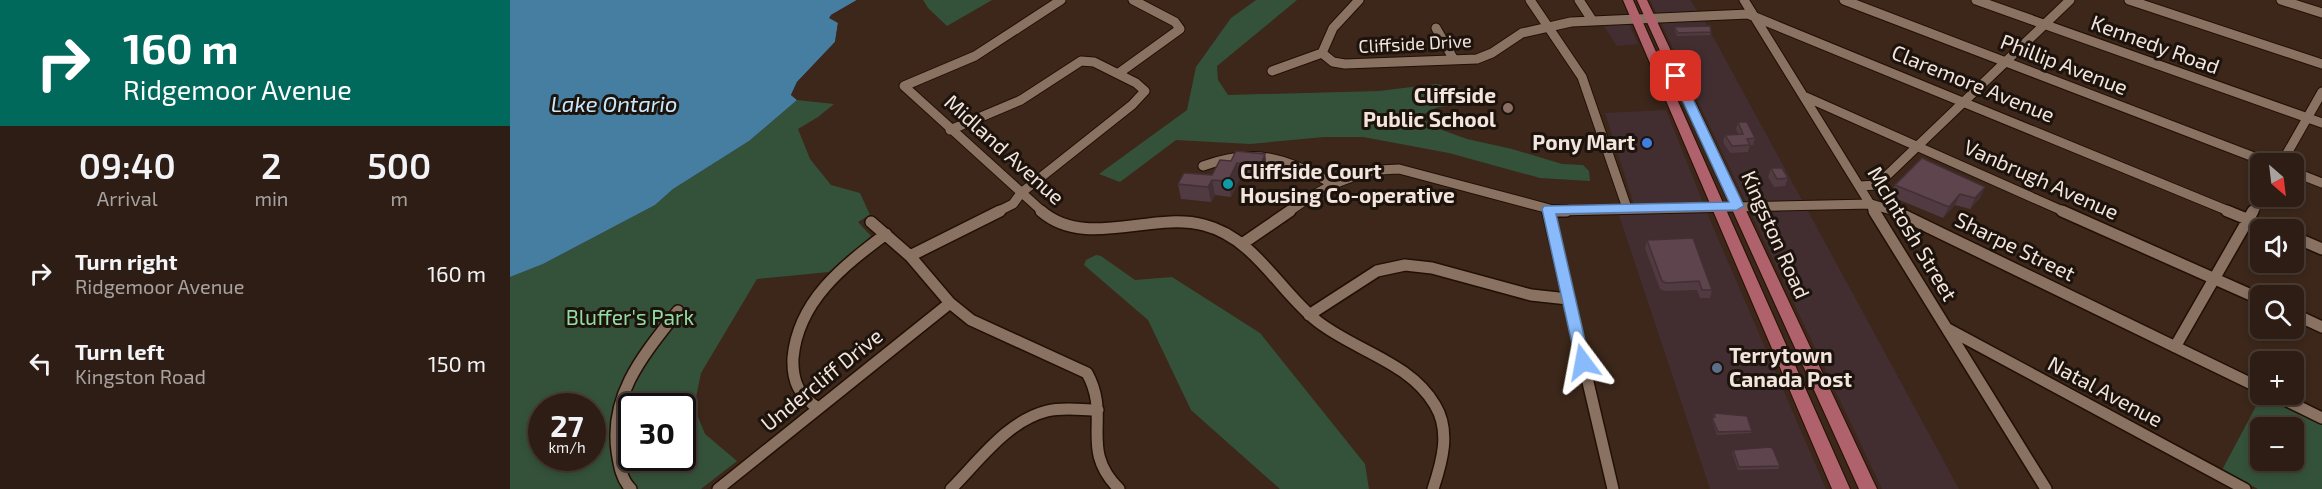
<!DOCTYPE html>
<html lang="en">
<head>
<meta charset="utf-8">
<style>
	:root { --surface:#2d1d14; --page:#392a22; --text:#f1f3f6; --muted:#a7a2a0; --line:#483b34 }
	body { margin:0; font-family:"Exo 2",sans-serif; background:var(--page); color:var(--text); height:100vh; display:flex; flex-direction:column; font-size:22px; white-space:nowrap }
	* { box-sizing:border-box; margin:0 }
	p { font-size:20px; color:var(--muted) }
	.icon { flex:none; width:33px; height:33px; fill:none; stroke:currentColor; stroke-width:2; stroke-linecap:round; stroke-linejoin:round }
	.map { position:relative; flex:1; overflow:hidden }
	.sheet { display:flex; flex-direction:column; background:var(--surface); width:510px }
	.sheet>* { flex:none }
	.top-card { background:#00695c; color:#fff; overflow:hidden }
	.needle { width:39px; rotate:152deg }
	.fabs { position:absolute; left:1740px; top:153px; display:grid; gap:12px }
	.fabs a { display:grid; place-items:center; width:54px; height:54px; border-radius:9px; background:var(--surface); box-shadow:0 3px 9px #0003,0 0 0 2px var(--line); font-size:30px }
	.speed { position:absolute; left:18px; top:393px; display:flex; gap:12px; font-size:30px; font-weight:700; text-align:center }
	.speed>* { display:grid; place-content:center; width:78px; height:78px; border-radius:50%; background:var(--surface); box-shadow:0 3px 9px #0003,0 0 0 2px var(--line); line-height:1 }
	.speed small { font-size:15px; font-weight:400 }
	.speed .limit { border:3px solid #111; border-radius:9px; background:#fff; color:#111 }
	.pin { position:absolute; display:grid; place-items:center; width:51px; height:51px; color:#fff; margin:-26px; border-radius:12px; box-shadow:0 3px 9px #0006 }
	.me { position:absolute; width:66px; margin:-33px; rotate:347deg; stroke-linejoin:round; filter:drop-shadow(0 0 4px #0008) }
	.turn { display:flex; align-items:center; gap:21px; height:126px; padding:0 24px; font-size:27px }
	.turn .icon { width:78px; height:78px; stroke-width:2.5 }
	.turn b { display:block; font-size:42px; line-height:51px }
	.eta { display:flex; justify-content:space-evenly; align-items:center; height:102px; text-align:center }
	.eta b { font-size:36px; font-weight:600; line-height:42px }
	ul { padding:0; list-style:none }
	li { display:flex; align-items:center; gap:18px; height:90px; padding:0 24px }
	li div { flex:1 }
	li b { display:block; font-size:22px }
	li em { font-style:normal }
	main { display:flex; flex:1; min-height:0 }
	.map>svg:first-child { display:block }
	.commercial { fill:#422e31 }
	.green { fill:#34523a; fill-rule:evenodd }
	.water { fill:#467ea2 }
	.pier { fill:#3c271a }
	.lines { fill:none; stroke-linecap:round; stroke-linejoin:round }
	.minor-far1-casing { stroke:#221004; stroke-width:11 }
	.minor-casing { stroke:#221004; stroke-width:14 }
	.major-casing { stroke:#221004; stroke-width:2 }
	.minor-far1 { stroke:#8a7263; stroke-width:9 }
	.minor { stroke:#8a7263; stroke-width:11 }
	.major { fill:#b0626c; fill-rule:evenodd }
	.wall { fill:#513a41 }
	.shaded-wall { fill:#423035 }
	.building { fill:#5e444c; stroke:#423035; stroke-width:1.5 }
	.route { fill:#88bafc; stroke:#5879a4; stroke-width:1.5 }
	.education-dot { fill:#8d6e63; stroke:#1c130d; stroke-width:2 }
	.shop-dot { fill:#3f7fe0; stroke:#1c130d; stroke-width:2 }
	.culture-dot { fill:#0f9aa8; stroke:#1c130d; stroke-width:2 }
	.service-dot { fill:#5c6f8a; stroke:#1c130d; stroke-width:2 }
	.labels { text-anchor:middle; stroke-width:6; stroke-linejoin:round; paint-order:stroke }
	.far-street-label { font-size:18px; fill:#f3e5dd; stroke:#1c130d }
	.street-label { font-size:21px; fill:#f3e5dd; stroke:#1c130d }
	.poi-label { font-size:21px; font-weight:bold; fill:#f3e5dd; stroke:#1c130d; text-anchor:end }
	.park-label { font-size:21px; fill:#92dda2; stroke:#1c130d }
	.water-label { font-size:22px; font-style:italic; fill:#c9e8fe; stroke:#1c130d }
</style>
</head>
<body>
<main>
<section class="sheet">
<div class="top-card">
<div class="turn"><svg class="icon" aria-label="right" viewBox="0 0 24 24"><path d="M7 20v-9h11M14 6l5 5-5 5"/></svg><div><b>160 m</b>Ridgemoor Avenue</div></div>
</div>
<div class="eta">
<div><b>09:40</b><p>Arrival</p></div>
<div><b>2</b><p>min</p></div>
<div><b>500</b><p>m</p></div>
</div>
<ul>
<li><svg class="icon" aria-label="right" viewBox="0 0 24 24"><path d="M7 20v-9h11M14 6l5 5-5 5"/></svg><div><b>Turn right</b><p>Ridgemoor Avenue</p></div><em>160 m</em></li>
<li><svg class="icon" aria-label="left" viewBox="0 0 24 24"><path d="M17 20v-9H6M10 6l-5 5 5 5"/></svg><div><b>Turn left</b><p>Kingston Road</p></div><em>150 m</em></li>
</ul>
</section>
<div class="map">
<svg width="1812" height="489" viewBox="0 0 1812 489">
	<rect width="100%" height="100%" fill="#3c271a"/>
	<path class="commercial" d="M1140,0h40l14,20 255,469h-77z
		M1118,22l10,22 -21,2 -15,-23z
		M1156,110l44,110 116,269h-116l-93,-280 18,-1 -30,-95z"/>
	<path class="green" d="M413,0h69l-45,26 -19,-18z
		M746,0h41l-80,66 1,14 10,15 151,-4 57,-7 53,10 -31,11 -20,2 -14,7v5l7,7 36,13 45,10 50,15 21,1 6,6 1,10 -50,-3 -91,-25 -86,-16h-39l-74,7 -74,-4 -56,42 -21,-8 88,-64 9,-43 35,-49z
		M287,100l37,4 -16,13 -20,12 12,30 21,26 29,8 10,22 -12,7 13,14 -42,36 -72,7 -56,94 -7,34 11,27 32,27 -36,28h-191v-212l33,-13 112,-59 18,-16 76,-48zM32,406h50v52h-50zM122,406h50v52h-50z
		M586,255l5,1 34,24 37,-3 88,56 105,131 4,25h-89l-89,-79 -43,-90 -64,-55 2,-5z
		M1752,395l60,30v64h-64l-36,-19zM1750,428h34v32h-34z"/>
	<path class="water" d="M0,0h347l-26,15 7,8 -3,19 -38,40 -6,13 6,5 -48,41 -76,48 -18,16 -112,59 -33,13z"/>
	<path class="pier" d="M347,0h3l-1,2 -26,15 8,5 -4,21 -35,36 -7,15 4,4 -2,2 -6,-5 6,-13 38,-40 3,-19 -9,-5 2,-3z"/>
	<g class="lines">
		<g class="minor-far1-casing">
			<path id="minor-far1" d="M1020,0l52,77 45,131
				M1069,0l13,20
				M1234,0l131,212
				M1334,0l428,164
				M1466,0l346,123
				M1619,0l193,64
				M1771,0l41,13
				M926,28l18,32
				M812,53l11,9 12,2 132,-5 15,-6 30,-20 49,-11 177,-8 483,198
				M812,53l11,-25 26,-28
				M762,71l50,-18
				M609,73l61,-44 -5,-7 -42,-22
				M1296,97l259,115
				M440,130l71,-30 60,-39 13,1 42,21 9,8 -13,14 -111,88 -8,11 -16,8
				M1771,164l41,-72
				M693,166c52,-19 83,-8 130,18
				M1784,172l28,11
				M1350,186l17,-1 193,-185
				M1038,209l1,3
				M533,212l-139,-126 71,-30 86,-56
				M778,212c34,-24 68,-43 111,-43l158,42 314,-7 27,8
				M1743,212l9,-16"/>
		</g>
		<g class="minor-casing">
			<path id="minor" d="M531,211c45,39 110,0 163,14 51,13 75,66 113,96 38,30 93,41 118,84 16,26 7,57 -2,84
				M1038,211l65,278
				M1046,211h10
				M1364,211l172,278
				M1385,211l365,177
				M1552,211l198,88
				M1717,211l47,19
				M361,222l39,34 40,47 21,17 116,53c25,45 -9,75 32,116
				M1784,237l28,12
				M732,244l48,-33
				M400,256l90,-45
				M1784,314l28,13
				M799,315l68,-44 28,-6 27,3 99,27 37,4
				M1438,329l297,160
				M1665,347l78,-136
				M1763,394l49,24
				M308,408c-19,-12 -26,-27 -25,-50 5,-57 50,-92 93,-124
				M121,489c-10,-10 -12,-25 -14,-38 -8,-57 28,-98 61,-140
				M208,489l232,-186
				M441,489c28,-28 56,-68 96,-78 16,-4 34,-1 51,-1"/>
		</g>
		<g class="major-casing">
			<path id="major" d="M1113,0h10l217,489h-18z
				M1127,0h10l230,489h-18z"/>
		</g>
		<use href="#minor-far1" class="minor-far1"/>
		<use href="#minor" class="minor"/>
		<use href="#major" class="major"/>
	</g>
	<path class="wall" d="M1164,27l37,5 -1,3 -33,1 -3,-7z
		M1228,122l17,16 -2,7h-3l-2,7 -18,1 -7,-11 2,-7 13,-1 -2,-5z
		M755,154l2,15 -4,11 -23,-2 -9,19 -16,-2 -4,7 -30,-3 -3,-15 34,-9 19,-14z
		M1261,168l17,10 -3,8 -11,1 -6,-10z
		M1385,185l85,13 -10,11 -15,-4 -12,13 -53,-22z
		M1137,240l65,50 -2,8h-10l-3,-8 -33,1 -4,-2 -15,-41z
		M1204,413l38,18 -1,2 -34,2 -5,-15z
		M1223,450l47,16 -2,3 -40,1 -6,-17z"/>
	<path class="shaded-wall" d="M755,154l2,15 -4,11 -2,-16z
		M727,163l3,15 -9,19 -3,-16z
		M702,180l3,15 -4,7 -3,-15z
		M1475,187l-5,11 -10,11 5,-11z
		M1450,194l-5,11 -12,13 6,-11z"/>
	<path class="building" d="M1200,26l1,6 -33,1 -4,-6z
		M1228,122h9l8,16 -8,1 3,6 -18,1 -7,-11 18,-1z
		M726,151l29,3 -4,10 -24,-1 -9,18 -16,-1 -4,7 -30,-3 6,-11 28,2 8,-15 11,1z
		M1412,158l63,29 -10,11 -15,-4 -11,13 -54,-22z
		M1261,168h11l6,10 -11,1z
		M1183,238l19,52h-10l-3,-9 -33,2 -4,-2 -15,-41z
		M1204,413l33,3 5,15 -34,1 -6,-14 3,-1z
		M1260,447l3,2 7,17 -41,1 -6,-17z"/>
	<path class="route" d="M1166,72l6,4 62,130 -7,4 -181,4 34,148 -2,4h-11l-35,-157 2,-3 185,-4 -58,-126z"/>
	<circle class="education-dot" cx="998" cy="108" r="6"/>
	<circle class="shop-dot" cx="1137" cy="143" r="6"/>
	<circle class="culture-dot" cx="718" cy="184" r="6"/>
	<circle class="service-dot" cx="1207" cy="368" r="6"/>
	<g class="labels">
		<g class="far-street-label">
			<text transform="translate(905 44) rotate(-3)" y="6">Cliffside Drive</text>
		</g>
		<g class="street-label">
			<text transform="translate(1645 45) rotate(20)" y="7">Kennedy Road</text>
			<text transform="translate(1554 65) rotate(21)" y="7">Phillip Avenue</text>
			<text transform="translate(1463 84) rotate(22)" y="7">Claremore Avenue</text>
			<text transform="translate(494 150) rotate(42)" y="7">Midland Avenue</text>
			<text transform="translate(1531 180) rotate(24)" y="7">Vanbrugh Avenue</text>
			<text transform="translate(1402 234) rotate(59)" y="7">McIntosh Street</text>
			<text transform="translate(1265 235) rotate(66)" y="7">Kingston Road</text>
			<text transform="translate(1505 247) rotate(26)" y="7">Sharpe Street</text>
			<text transform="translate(312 380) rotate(-39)" y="7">Undercliff Drive</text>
			<text transform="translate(1595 392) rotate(28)" y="7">Natal Avenue</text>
		</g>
		<g class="poi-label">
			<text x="986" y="103">Cliffside<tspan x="986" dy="24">Public School</tspan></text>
			<text x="1125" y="150">Pony Mart</text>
			<text x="730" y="179" text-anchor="start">Cliffside Court<tspan x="730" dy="24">Housing Co-operative</tspan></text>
			<text x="1219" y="363" text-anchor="start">Terrytown<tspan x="1219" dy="24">Canada Post</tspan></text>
		</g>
		<g class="park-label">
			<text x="120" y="325">Bluffer's Park</text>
		</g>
		<g class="water-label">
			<text x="104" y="112">Lake Ontario</text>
		</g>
	</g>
</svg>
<div class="fabs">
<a><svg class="needle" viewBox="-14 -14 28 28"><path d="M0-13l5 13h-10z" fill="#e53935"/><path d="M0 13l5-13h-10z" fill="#a7a2a0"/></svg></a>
<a><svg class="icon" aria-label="sound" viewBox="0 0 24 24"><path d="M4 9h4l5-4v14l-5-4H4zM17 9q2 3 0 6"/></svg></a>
<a><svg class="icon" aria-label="search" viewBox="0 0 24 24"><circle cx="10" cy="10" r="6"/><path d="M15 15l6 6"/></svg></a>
<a>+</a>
<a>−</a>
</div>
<div class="speed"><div>27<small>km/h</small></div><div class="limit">30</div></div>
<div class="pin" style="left:1166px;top:76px;background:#d93025"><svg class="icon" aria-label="arrive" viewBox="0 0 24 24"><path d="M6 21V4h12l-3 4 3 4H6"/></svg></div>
<svg class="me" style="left:1073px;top:362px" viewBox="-20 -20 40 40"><path d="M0-17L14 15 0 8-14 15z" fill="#88bafc" stroke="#fff" stroke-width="4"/></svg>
</div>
</main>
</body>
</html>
